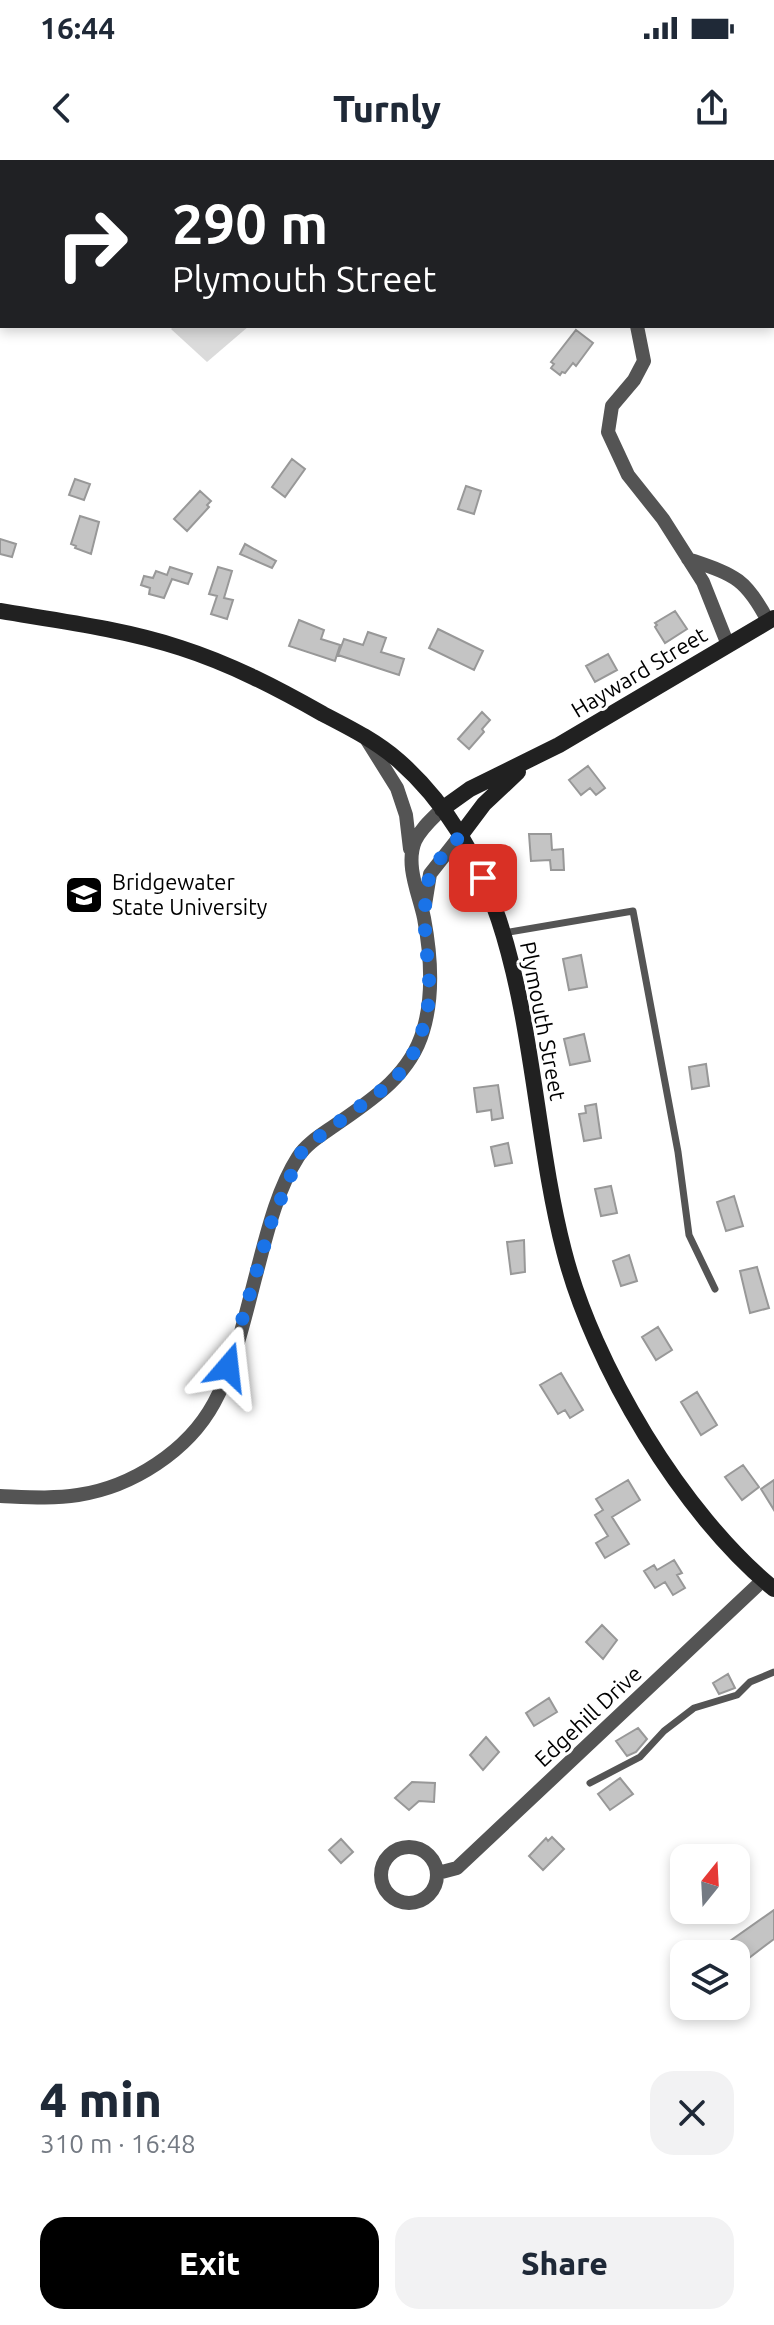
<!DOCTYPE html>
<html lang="en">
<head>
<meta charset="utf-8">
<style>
	:root { --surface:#fff; --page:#f2f2f3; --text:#1f2937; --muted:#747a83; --accent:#000 }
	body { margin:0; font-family:Ubuntu,sans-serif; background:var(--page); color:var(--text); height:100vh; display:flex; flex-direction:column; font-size:30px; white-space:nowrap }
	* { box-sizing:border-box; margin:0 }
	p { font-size:26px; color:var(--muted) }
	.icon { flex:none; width:44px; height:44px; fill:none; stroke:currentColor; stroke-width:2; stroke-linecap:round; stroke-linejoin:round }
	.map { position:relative; height:1885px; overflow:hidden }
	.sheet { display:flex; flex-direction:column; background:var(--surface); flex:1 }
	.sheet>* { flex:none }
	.guide { position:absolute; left:0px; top:0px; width:774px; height:168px; box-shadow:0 4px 12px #0003; background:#202124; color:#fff; overflow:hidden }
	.needle { width:52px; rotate:18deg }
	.controls { position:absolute; left:670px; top:1684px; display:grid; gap:16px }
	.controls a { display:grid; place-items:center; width:80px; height:80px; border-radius:16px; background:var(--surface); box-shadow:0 4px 12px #0003; font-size:40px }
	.pin { position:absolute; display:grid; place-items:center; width:68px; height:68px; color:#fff; margin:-34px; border-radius:16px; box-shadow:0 4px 12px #0006 }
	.me { position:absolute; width:88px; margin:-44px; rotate:17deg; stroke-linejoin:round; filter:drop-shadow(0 0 6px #0008) }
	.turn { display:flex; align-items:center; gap:28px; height:168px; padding:0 40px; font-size:36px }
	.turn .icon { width:104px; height:104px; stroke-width:2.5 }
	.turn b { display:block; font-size:56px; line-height:68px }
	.round { display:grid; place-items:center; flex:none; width:84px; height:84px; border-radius:24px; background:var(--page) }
	.summary { display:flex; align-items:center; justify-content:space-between; height:136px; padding:0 40px }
	h1 { font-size:48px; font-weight:800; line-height:60px }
	.button { display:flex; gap:16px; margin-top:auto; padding:16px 40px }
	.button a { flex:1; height:92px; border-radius:24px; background:var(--accent); color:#fff; font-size:32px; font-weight:800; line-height:92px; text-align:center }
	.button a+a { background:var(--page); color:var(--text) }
	.status { display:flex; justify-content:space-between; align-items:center; height:56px; padding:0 40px; background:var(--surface); direction:ltr }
	.status svg { height:22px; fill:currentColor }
	header { display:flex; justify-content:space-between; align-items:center; height:104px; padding:0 40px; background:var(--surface); font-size:36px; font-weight:800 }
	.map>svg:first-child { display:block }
	.green { fill:#dbdbdb }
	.building { fill:#c4c4c4; stroke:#989898; stroke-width:2 }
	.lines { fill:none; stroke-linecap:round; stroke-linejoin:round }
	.path { stroke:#767676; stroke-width:2; stroke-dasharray:2 4; stroke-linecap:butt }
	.lane { stroke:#545454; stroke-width:7 }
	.street { stroke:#545454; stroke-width:14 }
	.secondary { stroke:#212121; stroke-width:16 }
	.route { stroke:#1a73e8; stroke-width:14; stroke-dasharray:0 25.2 }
	.labels { text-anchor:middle; stroke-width:6; stroke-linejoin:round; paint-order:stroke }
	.street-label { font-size:22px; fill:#000; stroke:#fff }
	.poi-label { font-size:22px; fill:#000; stroke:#fff; text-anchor:start }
</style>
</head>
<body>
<div class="status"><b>16:44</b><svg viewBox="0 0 49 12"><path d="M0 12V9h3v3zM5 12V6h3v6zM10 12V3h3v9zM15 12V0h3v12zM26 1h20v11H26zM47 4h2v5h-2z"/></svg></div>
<header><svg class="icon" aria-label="back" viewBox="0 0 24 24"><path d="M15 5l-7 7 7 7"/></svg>Turnly<svg class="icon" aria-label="share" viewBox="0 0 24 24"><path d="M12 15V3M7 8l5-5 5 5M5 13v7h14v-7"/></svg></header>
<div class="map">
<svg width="774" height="1885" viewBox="0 0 774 1885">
	<rect width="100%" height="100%" fill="#fff"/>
	<path class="green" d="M174,166h75l-42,36 -36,-33z"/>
	<path class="building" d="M576,170l17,13 -17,23 -3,-3 -8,10 -3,-1 -2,3 -9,-7 3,-4 -3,-2z
		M292,299l13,10 -20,28 -13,-10z
		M75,319l15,5 -6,16 -15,-5z
		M466,326l15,5 -7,23 -16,-5z
		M200,331l11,10 -4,4 2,2 -22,24 -13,-12z
		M80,356l19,6 -8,32 -16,-6 1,-2 -5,-2z
		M0,379l16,5 -4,13 -12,-3z
		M245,384l31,17 -4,7 -32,-14z
		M170,407l22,7 -4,10 -16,-5 -8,19 -15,-4 1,-6 -9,-3 3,-9 9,2 3,-7 11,4z
		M218,407l14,4 -8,27 9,2 -6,19 -16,-5 6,-18 -8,-2z
		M675,451l12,18 -22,14 -10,-16 2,-2 -2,-2z
		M299,460l25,10 -3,9 19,6 -5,16 -46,-15z
		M438,469l45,22 -9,19 -45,-22z
		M368,472l18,6 -5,14 23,7 -5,16 -61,-20 6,-16 19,6z
		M608,494l9,16 -22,12 -9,-16z
		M482,552l8,8 -8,9 2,3 -15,17 -11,-10z
		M588,606l17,22 -9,7 -6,-7 -9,7 -12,-15z
		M529,674h22l1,16 11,-1 1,21h-13l-1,-10 -19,1z
		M581,795l6,32 -18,3 -6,-31z
		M584,874l6,27 -20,4 -6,-26z
		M706,904l3,22 -17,3 -3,-22z
		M498,925l5,33 -11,2 -1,-10 -14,2 -3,-24z
		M596,944l5,34 -17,3 -5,-27 7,-1 -1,-7z
		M508,983l4,20 -17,3 -4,-19z
		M611,1026l6,27 -16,3 -6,-27z
		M734,1036l9,30 -17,5 -9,-29z
		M524,1080l1,32 -14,2 -4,-32z
		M629,1095l8,26 -16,5 -8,-25z
		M757,1107l12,41 -19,5 -10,-42z
		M658,1167l14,23 -16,10 -14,-23z
		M561,1213l22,37 -13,8 -5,-8 -7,4 -18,-29z
		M697,1232l20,33 -16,10 -20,-33z
		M743,1305l16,22 -17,13 -17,-23z
		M628,1320l12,20 -28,17 17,27 -24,14 -9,-15 12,-7 -13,-21 8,-5 -7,-11z
		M774,1320v30l-13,-21z
		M674,1400l8,13 -5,2 8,13 -12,7 -8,-13 -10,6 -11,-17 10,-6 3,5z
		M602,1465l15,15 -14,19 -17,-17z
		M728,1514l7,14 -16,6 -6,-11z
		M549,1538l8,14 -23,14 -8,-13z
		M638,1568l9,11 -11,13 -9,4 -11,-15z
		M486,1577l13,15 -16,18 -13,-15z
		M620,1618l13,16 -23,16 -12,-16z
		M412,1622l23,1 -1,19 -15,-1 -10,9 -14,-12z
		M552,1677l12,12 -21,21 -14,-14 17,-18 2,3z
		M341,1679l12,13 -12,11 -12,-13z
		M774,1750v29l-29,22 -15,-20z"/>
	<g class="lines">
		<path class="path" d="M37,0h11
			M94,0h5"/>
		<path class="lane" d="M504,773l129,-22 45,241 11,83 26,54
			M590,1623l50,-26 24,-26 30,-23 43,-13 13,-13 24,-10"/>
		<path class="street" d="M7,0v2
			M0,16l2,-1
			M637,166l7,35 -10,19 -22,26 -4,26 20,43 35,44 40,63 25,63
			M688,399c46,16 57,18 80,62
			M367,580l30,48 9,27 4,34
			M425,745l5,-31 30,-38
			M0,1336c26,1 53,3 78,-1 54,-8 110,-44 136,-92 21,-38 32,-91 43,-132 10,-38 20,-81 41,-114 8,-13 23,-22 36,-31 36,-25 76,-50 89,-95 11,-36 8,-76 1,-113 -5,-24 -19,-53 -9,-77 6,-13 18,-23 27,-32
			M381 1715a28 28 0 1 1 56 0a28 28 0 1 1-56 0Z
			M438,1713l19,-5 306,-288"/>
		<path class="secondary" d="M0,451c60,10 123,18 181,37 50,16 96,40 142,66 27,14 53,27 76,47 139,123 122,324 165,490 29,114 118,263 210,338
			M442,649l28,-20 89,-44 215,-127
			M460,676l24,-32 34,-32"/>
	</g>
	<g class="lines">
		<path class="route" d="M228,1207l44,-147 28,-66 13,-13 73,-54 16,-16 14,-22 10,-30 4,-27 -6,-75 3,-30 3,-13 9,-14 21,-24 23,42"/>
	</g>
	<defs>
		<g id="university-square" transform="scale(2)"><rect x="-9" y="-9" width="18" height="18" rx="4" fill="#000" stroke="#fff"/><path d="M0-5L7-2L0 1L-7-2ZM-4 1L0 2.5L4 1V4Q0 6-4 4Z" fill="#fff"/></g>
	</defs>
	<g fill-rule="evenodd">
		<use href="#university-square" x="84" y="735"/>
	</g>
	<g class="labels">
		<g class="street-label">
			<text transform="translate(639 512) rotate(-31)" y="8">Hayward Street</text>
			<text transform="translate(543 861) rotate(79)" y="8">Plymouth Street</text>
			<text transform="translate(588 1556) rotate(-43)" y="8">Edgehill Drive</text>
		</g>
		<g class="poi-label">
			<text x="112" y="730">Bridgewater<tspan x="112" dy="25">State University</tspan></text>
		</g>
	</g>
</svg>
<div class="controls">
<a><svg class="needle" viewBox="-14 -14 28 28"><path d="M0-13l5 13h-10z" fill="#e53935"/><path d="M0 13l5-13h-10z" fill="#747a83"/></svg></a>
<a><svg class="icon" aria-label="layers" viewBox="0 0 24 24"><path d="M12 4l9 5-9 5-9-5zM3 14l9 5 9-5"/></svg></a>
</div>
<div class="pin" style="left:483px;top:718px;background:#d93025"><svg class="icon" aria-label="arrive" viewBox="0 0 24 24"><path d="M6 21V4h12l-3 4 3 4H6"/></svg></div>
<svg class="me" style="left:228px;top:1207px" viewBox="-20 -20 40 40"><path d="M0-17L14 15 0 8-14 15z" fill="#1a73e8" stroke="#fff" stroke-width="4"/></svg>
<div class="guide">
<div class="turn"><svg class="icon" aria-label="right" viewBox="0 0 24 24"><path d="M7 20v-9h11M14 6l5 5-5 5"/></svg><div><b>290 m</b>Plymouth Street</div></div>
</div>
</div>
<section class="sheet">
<div class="summary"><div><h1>4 min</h1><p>310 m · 16:48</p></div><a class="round"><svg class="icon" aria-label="close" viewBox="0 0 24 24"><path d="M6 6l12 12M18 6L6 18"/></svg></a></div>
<div class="button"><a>Exit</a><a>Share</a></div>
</section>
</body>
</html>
